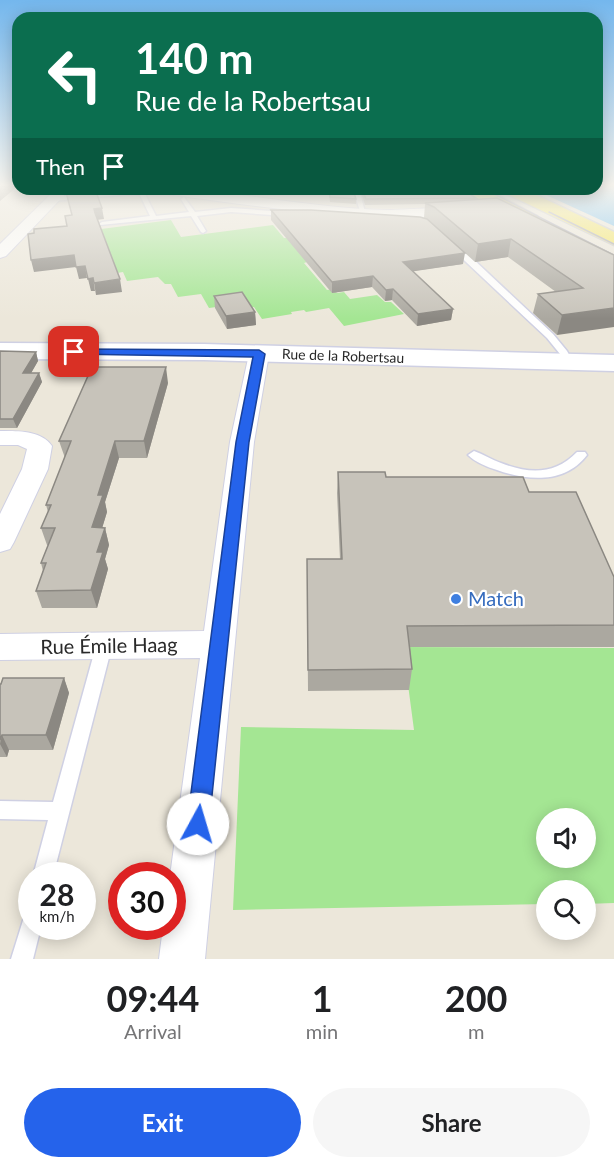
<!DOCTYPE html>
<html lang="en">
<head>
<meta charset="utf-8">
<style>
	:root { --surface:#fff; --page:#f6f6f6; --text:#202124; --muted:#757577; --accent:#2563eb }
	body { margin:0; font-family:Lato,sans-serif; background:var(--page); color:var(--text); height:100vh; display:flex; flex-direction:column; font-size:22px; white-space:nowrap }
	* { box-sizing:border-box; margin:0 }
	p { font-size:20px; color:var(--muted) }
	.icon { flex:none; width:33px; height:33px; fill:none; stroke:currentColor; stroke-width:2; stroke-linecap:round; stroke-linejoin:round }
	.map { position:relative; height:959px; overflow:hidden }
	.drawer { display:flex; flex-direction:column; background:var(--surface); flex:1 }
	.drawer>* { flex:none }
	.banner { position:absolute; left:12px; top:12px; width:591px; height:183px; border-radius:18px; box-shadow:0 3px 15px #0003; background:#0b6e4f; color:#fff; overflow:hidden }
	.fabs { position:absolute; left:536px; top:808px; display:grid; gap:12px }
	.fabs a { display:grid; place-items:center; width:60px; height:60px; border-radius:50%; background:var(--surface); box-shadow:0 3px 15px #0003; font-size:30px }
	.speed { position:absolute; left:18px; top:862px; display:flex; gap:12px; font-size:30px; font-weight:700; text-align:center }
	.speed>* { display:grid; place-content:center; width:78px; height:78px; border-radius:50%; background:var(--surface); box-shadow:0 3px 15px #0003; line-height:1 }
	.speed small { font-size:15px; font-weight:400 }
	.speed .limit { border:9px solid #d22; background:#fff; color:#111 }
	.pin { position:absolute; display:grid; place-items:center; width:51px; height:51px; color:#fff; margin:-26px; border-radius:12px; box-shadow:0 3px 9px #0006 }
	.me { position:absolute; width:66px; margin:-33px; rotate:6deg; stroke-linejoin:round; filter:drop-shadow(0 0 4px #0008) }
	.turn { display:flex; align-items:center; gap:21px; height:126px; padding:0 24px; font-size:27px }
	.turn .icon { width:78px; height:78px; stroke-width:2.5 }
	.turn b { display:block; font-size:42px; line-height:51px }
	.then { display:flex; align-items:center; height:57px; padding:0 24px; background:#0003; gap:12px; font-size:22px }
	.eta { display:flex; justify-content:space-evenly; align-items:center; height:102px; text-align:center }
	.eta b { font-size:36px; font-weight:700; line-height:42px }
	.button { display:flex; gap:12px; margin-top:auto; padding:12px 24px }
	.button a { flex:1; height:69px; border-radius:36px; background:var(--accent); color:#fff; font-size:24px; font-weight:700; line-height:69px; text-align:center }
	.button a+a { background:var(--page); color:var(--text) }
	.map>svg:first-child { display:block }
	.green { fill:#a4e693; fill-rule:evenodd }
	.water { fill:#67bcf4 }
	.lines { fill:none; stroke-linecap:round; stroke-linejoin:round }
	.service-casing { stroke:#cfd0e3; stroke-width:3 }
	.minor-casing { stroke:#cfd0e3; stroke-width:2 }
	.secondary-casing { stroke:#cfd0e3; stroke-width:3 }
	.primary-casing { stroke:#c7c7c7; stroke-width:3 }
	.service { fill:#fff; fill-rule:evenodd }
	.minor { fill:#fff; fill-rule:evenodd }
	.secondary { fill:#fff; fill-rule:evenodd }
	.primary { fill:#f7e754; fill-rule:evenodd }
	.tram { stroke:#9c9db4; stroke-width:1.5 }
	.wall { fill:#aba8a0 }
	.shaded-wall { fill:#8b8882 }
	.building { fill:#c7c3ba; stroke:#8b8882; stroke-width:1.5 }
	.route { fill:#2563eb; stroke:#184099; stroke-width:1.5 }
	.shop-dot { fill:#3f7fe0; stroke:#fff; stroke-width:2 }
	.labels { text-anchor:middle; stroke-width:4.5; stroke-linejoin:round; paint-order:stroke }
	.far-street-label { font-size:14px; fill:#292929; stroke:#fff }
	.near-shop-label { font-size:20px; fill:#366cbe; stroke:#fff; text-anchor:start }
	.near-street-label { font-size:20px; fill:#292929; stroke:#fff }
</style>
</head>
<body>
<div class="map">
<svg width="614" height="959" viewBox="0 0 614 959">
	<rect width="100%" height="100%" fill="#ece7da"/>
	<path class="green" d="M171,220l10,17 92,-12 11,13 12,-1 14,24 -6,2 23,27 6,-1 4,4 7,-1 6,7 27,-4 8,7h6l13,12 -60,12 -15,-18 -23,4 -2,-2 -13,2 1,2 -30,5 -8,-12 -6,1 -3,-5 -36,5 -8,-14 -23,3 -7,-13h-6l-7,-7 -31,4 -4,-9 -6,1 -16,-44z
		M403,647l211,1v255l-29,1v-13h-39v13l-313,6 8,-183 173,3zM546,819h39v39h-39z"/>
	<path class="water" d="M597,185h17v41l-81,-37h64z"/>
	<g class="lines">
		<g class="service-casing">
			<path id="service" d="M144,189h6l-5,5 11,22 33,-4 -8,-13 3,-2 11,15 36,-4 55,4 3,2 -3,2 -55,-4 -34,4 9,15 -3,2 -2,-1 -10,-16 -91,9 -1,-1 3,-2 48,-6 -10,-21 -8,-1 -79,7 -3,-2 3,-2 79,-7 9,2z
				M353,189h6l6,23 -5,-1z
				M449,242h6l98,92 14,17 6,11 -2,2h-6l-5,-10 -13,-16 -98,-92z
				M474,451c9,3 18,9 27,12 28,11 54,12 76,-11h8l2,3c-22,29 -59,26 -90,15 -10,-3 -22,-8 -29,-15z
				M104,640l5,2 3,4 -59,230h-20l15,-56 -48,-1v-18l53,1 43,-156 3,-4z
				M32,911v16h9l-8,32h-22l14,-45z"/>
		</g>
		<g class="minor-casing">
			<path id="minor" d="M56,189h14l-64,67 -6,2v-14z
				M154,189c79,0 156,20 235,21 14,0 70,-5 77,2 -22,23 -264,-13 -305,-19z
				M259,348l7,2 3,4 -15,88 -49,517h-46l4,-32h9v-51h-2l30,-218 -200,2v-26l204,-3 26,-189 19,-88 3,-4z
				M0,431c17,0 41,-1 52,15l-4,23 -34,73 -4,7 -10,3v-38l22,-45 5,-20 -9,-4h-18z"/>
		</g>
		<g class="secondary-casing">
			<path id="secondary" d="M0,343l204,1 410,11v16l-410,-11 -204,-1z"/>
		</g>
		<g class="primary-casing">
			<path id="primary" d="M465,189h21l51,27 2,4 -2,4h-14l-56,-31z
				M503,189h21l90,43v13l-109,-52z"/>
		</g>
		<use href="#service" class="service"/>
		<use href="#minor" class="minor"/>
		<use href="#secondary" class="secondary"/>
		<use href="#primary" class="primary"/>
		<path class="tram" d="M484,189l130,66
			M549,212l65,32"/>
	</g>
	<path class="wall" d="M328,189h25l3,10v5l-26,-2z
		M360,189h102l14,9v1l136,55 -55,81 -24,-22 5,-19 18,-2 -48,-35 -33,5 -43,-39 -2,-1 33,42 -50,7 40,38 -2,11 -34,6 -25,-26 -7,1 -13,-14 -40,6 -61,-73v-10l153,8 1,-14 -60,1z
		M214,296l41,16 1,13 -29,4 -12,-21z
		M0,351l36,1 2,9 -7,12h8l3,9 -25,46h-17z
		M168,383l-21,75h-28l-14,44 2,10 -5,16h3l4,17 -4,14 3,10 -11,39h-55l-6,-17 7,-20 -2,-8 7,-18h-1l-6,-17 7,-16 -2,-7 19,-47 -6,-17z
		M338,472l191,20 85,85v70h-204l2,22 -3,21 -101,1 -1,-132h33l-3,-66z
		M64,678l5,15 -16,57h-44l-2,7h-7v-73z"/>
	<path class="shaded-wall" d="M0,185h18v1l-18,15z
		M68,189h25l-24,4z
		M102,208l2,11 -8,1 -2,-11z
		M511,239l-3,18 -33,5 3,-18z
		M465,253l-2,11 -61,9 1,-11z
		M74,255l2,12 -42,5 -3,-12z
		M85,266l2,12 -8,1 -3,-12z
		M373,276l-1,11 -40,6v-11z
		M93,278l2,13h-4l-3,-12z
		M120,279l2,13 -26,3 -2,-12z
		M393,289l-1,11 -7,1 1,-11z
		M614,308v19l-57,8 5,-20z
		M453,309l-2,11 -34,6 1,-12z
		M255,312l1,13 -29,4 -1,-13z
		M36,352l2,9 -12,21 -3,-9z
		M166,367l2,16 -21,75 -3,-17z
		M39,373l3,9 -25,46 -4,-9z
		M115,441l4,17 -14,44 2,10 -10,33 -5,-18 6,-32z
		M105,528l4,17 -4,14 3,10 -11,39 -6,-18 6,-38z
		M64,678l5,15 -16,57 -7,-15z
		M2,735l7,15 -2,7 -7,-13z"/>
	<path class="building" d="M95,189l7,19 -8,1 1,4 25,66 -26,4 -1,-5 -5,1 -3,-13 -9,1 -2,-12 -43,5 -3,-26 6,-1v-4l33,-3 -2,-10 7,-1 -6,-23z
		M329,189h24l3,10 -26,-2z
		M362,189h100l14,9 -110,1z
		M497,198l117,57v53l-52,7 -24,-21 45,-6 -72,-49 -33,5 -44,-37 -9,-4z
		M271,210h40l109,7 7,2 38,34 -62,9 50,47 -35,5 -25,-25 -7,1 -13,-14 -41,6z
		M242,292l13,20 -29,4 -12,-20z
		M0,351l36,1 -13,21h16l-26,46h-13z
		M92,367h74l-22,74h-29l-17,54h5l-11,32 13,1 -8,24h6l-12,38 -55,1 10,-28h-5l14,-35h-14l10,-23h-5l25,-64h-12z
		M338,472h47l1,5h137l6,15h47l38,85v48l-207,1 5,43 -104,1 -1,-111h35z
		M3,678h61l-18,57h-44l-2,5v-56h1z"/>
	<linearGradient id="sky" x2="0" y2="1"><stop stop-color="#74b7ed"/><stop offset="0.58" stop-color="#f6f4ee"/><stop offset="1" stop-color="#f6f4ee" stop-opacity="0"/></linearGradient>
	<rect width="614" height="319" fill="url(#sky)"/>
	<path class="route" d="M74,349l185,1 6,4 -16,88 -40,382 -3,8 -8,3 -8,-3 -3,-8 49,-382 17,-85 -182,-3 -2,-2z"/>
	<circle class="shop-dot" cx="456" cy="599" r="6"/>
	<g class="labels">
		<g class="far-street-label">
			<text transform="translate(343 356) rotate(2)" y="5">Rue de la Robertsau</text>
		</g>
		<g class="near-shop-label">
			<text x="468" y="606">Match</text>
		</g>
		<g class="near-street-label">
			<text transform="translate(109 646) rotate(-1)" y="7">Rue Émile Haag</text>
		</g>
	</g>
</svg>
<div class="fabs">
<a><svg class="icon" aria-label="sound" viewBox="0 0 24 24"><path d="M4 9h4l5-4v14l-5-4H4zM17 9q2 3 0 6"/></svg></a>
<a><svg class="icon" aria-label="search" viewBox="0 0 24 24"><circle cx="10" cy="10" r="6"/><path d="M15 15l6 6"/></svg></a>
</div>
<div class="speed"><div>28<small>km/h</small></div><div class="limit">30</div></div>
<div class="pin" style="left:74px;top:352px;background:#d93025"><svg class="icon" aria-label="arrive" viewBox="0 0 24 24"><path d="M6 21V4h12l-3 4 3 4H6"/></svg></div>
<svg class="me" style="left:198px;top:824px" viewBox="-20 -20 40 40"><circle r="19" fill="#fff"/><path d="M0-13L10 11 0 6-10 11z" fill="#2563eb"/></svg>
<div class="banner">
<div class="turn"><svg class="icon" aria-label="left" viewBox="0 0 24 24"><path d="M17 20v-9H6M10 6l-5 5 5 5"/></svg><div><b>140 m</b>Rue de la Robertsau</div></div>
<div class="then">Then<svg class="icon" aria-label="arrive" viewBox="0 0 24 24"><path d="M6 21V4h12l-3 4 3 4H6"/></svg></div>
</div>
</div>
<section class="drawer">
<div class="eta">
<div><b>09:44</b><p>Arrival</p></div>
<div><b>1</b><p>min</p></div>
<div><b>200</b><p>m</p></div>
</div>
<div class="button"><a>Exit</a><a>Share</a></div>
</section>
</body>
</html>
